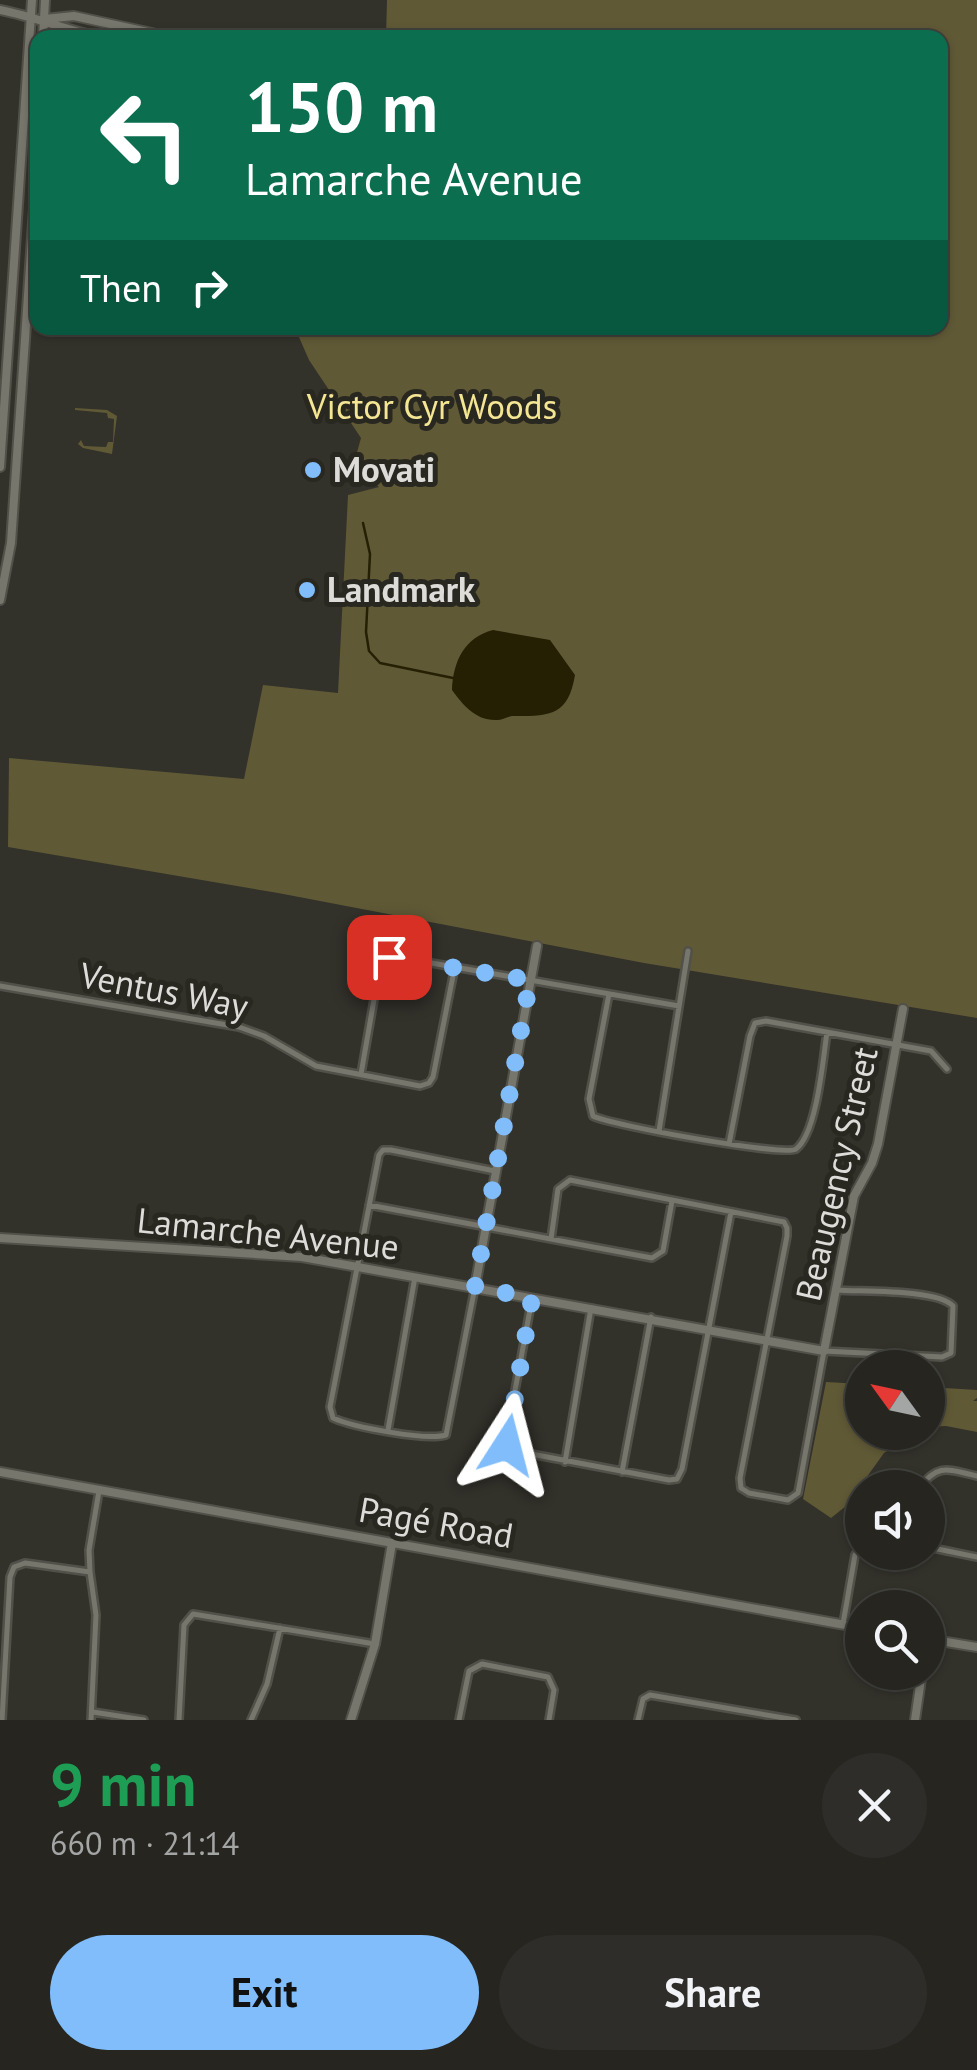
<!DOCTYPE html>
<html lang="en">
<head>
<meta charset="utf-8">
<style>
	:root { --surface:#262520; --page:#2e2d29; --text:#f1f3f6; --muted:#a4a5a5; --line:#42423e; --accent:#80bdfa }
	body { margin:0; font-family:"PT Sans",sans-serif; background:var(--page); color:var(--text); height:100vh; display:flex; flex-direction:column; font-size:38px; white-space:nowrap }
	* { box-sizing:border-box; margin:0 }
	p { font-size:32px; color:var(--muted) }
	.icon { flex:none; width:55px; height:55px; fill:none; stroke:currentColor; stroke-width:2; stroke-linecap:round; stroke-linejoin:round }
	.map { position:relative; height:1720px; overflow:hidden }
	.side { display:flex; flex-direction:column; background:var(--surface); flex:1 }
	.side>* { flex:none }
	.banner { position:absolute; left:30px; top:30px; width:918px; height:305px; border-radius:20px; box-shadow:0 2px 8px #0004,0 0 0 2px var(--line); background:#0b6e4f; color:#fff; overflow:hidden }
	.needle { width:65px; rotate:303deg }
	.fabs { position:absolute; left:845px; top:1350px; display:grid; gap:20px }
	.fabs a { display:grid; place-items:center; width:100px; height:100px; border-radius:50%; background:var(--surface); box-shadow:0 2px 8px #0004,0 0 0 2px var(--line); font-size:50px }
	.pin { position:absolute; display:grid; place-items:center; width:85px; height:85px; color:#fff; margin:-42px; border-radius:20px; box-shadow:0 5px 15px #0006 }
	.me { position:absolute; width:110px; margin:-55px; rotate:9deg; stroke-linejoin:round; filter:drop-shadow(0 0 8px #0008) }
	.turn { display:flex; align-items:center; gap:35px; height:210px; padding:0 50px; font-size:45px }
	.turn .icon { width:130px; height:130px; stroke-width:2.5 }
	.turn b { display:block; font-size:70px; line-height:85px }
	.then { display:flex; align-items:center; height:95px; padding:0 50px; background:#0003; gap:20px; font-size:38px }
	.round { display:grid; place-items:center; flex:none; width:105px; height:105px; border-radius:52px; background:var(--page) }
	.summary { display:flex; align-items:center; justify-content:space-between; height:170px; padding:0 50px }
	h1 { font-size:60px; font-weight:700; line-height:75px; color:#1e9e55 }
	.action { display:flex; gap:20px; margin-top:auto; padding:20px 50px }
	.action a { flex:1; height:115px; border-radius:60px; background:var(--accent); color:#111; font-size:40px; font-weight:700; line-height:115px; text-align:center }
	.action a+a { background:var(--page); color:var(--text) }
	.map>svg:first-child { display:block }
	.green { fill:#605936 }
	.water { fill:#252004 }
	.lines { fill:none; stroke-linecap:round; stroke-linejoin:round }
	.stream { stroke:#252004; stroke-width:2.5 }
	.street-casing { stroke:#515049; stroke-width:10 }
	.secondary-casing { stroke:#515049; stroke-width:12 }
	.street { stroke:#77766d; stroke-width:5 }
	.secondary { stroke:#77766d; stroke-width:8 }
	.route { stroke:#80bdfa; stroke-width:18; stroke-dasharray:0 32.4 }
	.poi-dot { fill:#80bdfa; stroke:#282720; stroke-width:4 }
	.labels { text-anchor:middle; stroke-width:10; stroke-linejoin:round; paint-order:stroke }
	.park-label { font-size:35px; fill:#f5e694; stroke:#282720 }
	.poi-label { font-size:35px; font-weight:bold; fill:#dddcd8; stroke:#282720; text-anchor:start }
	.street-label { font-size:35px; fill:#dddcd8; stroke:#282720 }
</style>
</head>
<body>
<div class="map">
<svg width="977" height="1720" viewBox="0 0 977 1720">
	<rect width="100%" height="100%" fill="#32312a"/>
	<path class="green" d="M387,0h590v1018l-333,-55 -366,-70 -270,-46 1,-89 235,21 19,-94 75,8 10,-198 31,-8 -25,-24 7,-25 -52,-78 -14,-32h645v-290l-554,-1z
		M75,408l32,2 10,6 -5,38 -29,-6 -5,-4 3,-4 3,6 22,1 2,-5h5l1,-23 -6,-1 -1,-5 -32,-3z
		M826,1382l36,2v48l54,1 -32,20 -38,53 -15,12 -28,-19z
		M928,1387l49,3v8l-4,3h4v31l-31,-6 -18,1z"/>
	<path class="water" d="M493,630l57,10 25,35c-7,42 -26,41 -63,41 -5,1 -10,4 -15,4 -21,1 -34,-15 -45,-30 1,-29 13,-53 41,-60z"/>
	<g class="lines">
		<path class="stream" d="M363,523l7,31 -4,78 3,19 11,12 73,15"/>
		<g class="street-casing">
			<path id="street" d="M0,986l239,41 25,9 52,30 104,20 9,-3 4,-6 22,-111
				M609,994l-20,105 4,17c17,9 193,41 203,33 21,-16 27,-90 31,-117
				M361,1074l18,-103 5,-10 7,-5 288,50
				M659,1131l29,-180
				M729,1144l21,-108 5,-13 11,-2 165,30 16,18
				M369,1205l283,53 11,-7 9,-50
				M551,1239l7,-50 12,-9 214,42 3,6v8l-47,242 1,10 8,5 39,7 10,-7 26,-142 118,6 9,-4 2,-47c-16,-17 -90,-14 -116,-16
				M475,1287l-29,148c-20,6 -93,-8 -113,-17l-3,-11 49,-252 4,-5h8l104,21
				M532,1299l-26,140 4,11 159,30 8,-1 5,-10 49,-257
				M388,1430l27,-153
				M565,1462l26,-154
				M622,1472l29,-155
				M919,1488c20,-26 30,-18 58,-12
				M928,1547l49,10
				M90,1572l-1,-22 10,-59
				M843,1624l12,-69 7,-11
				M93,1712l51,8
				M2,1720l8,-143 4,-10 11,-4 65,9 6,43 -5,105
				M179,1720l5,-95 9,-11 182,30
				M251,1720l16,-36 13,-56
				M459,1720l10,-49 13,-7 66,13 6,13 -5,30
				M638,1720l5,-21 7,-4 146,25"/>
		</g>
		<g class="secondary-casing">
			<path id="secondary" d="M0,10c36,7 68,21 104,28
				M44,19l30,-3 101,22
				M43,38l2,-38
				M0,467l32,-467
				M0,600l11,-57 27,-393
				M0,1238l302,19 522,94 30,-155 18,-33 6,-19 25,-135
				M475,1287l62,-341
				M0,1472l862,156
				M928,1639l49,8
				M351,1720l24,-76 17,-101
				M915,1720l7,-48"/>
		</g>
		<use href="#street" class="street"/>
		<use href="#secondary" class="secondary"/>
	</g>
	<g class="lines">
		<path class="route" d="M389,957l141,23 -55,307 57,11 -25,147"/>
	</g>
	<g class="poi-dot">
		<circle cx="313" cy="470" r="10"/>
		<circle cx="307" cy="590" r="10"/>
	</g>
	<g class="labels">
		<g class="park-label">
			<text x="432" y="419">Victor Cyr Woods</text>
		</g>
		<g class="poi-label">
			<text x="333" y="482">Movati</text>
			<text x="327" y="602">Landmark</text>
		</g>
		<g class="street-label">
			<text transform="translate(164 991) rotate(11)" y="12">Ventus Way</text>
			<text transform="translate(837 1174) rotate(-77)" y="12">Beaugency Street</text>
			<text transform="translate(268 1234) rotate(6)" y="12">Lamarche Avenue</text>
			<text transform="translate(436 1523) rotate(10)" y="12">Pagé Road</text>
		</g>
	</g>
</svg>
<div class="fabs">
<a><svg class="needle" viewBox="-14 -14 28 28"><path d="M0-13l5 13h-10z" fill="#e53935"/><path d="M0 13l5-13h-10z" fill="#a4a5a5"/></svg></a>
<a><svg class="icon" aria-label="sound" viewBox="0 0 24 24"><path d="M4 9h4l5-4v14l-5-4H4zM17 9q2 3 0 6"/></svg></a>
<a><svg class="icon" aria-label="search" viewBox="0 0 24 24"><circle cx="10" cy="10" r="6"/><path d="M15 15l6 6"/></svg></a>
</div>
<div class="pin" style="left:389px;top:957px;background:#d93025"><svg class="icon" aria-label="arrive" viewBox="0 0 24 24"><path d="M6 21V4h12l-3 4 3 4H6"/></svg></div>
<svg class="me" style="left:507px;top:1445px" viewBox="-20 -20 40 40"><path d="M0-17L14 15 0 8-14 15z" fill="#80bdfa" stroke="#fff" stroke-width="4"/></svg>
<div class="banner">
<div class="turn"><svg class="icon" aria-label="left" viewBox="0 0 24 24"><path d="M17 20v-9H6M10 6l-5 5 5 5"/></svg><div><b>150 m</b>Lamarche Avenue</div></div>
<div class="then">Then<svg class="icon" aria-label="right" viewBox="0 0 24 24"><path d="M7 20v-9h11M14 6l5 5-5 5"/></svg></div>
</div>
</div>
<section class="side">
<div class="summary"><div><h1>9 min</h1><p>660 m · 21:14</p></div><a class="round"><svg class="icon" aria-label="close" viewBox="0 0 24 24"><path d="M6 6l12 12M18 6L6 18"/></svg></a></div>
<div class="action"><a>Exit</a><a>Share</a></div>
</section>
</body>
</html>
